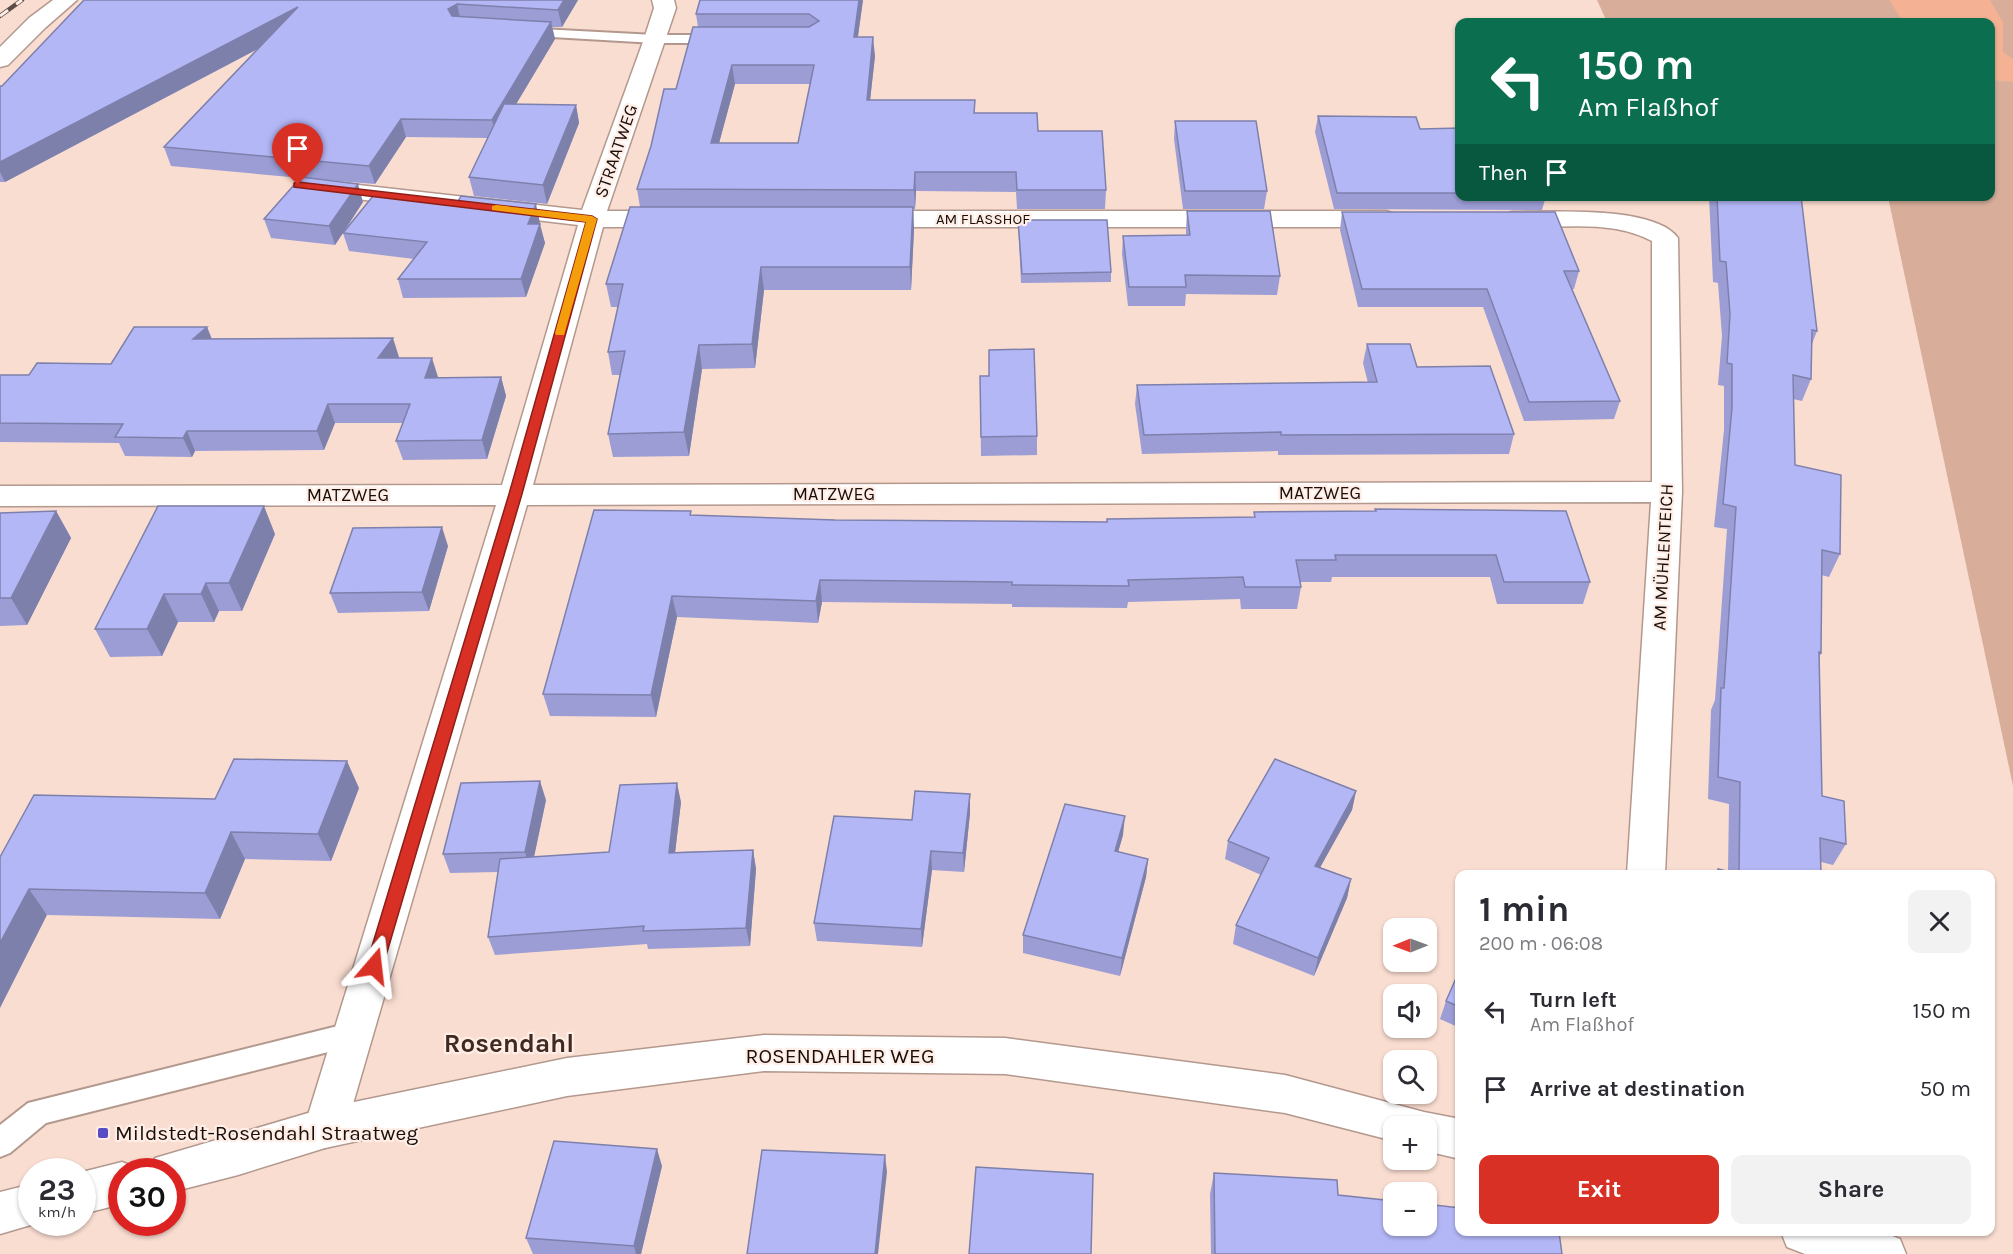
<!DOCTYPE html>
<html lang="en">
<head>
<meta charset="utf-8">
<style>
	:root { --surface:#fff; --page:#f2f2f3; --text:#2b2b33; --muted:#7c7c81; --accent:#d93025 }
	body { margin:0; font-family:Karla,sans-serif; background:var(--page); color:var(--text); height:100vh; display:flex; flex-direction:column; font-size:22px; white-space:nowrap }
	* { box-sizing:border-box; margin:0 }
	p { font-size:20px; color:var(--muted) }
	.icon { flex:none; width:33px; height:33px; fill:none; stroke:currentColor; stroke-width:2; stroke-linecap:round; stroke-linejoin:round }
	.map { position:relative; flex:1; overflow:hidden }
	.side { position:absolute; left:1455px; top:870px; width:540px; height:366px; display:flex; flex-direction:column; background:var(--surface); border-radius:12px; box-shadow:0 2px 4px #0004 }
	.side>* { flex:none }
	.hud { position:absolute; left:1455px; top:18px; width:540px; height:183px; border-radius:12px; box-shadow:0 2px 4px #0004; background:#0b6e4f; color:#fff; overflow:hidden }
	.needle { width:39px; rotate:269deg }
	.tools { position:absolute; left:1383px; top:918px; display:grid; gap:12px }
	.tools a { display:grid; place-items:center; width:54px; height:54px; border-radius:12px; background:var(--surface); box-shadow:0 2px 4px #0004; font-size:30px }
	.speed { position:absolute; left:18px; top:1158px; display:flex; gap:12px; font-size:30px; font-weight:700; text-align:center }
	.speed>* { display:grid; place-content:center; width:78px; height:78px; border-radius:50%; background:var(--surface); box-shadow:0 2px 4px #0004; line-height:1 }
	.speed small { font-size:15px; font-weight:400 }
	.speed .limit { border:9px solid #d22; background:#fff; color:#111 }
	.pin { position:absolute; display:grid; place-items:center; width:51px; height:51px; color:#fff; margin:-62px -26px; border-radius:50% 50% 50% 0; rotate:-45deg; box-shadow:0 0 6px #0007 }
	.pin .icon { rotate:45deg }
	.me { position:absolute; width:66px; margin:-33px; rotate:17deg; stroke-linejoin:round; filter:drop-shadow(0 0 4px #0008) }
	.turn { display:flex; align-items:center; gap:21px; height:126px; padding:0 24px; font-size:27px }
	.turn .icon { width:78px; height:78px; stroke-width:2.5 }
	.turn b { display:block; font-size:42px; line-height:51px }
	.then { display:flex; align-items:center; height:57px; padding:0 24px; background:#0003; gap:12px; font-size:22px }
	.round { display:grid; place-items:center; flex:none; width:63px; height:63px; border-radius:12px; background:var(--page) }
	.headline { display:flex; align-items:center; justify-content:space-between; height:102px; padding:0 24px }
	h1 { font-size:36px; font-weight:700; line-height:45px }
	.primary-button { display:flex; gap:12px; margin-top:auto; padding:12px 24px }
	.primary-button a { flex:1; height:69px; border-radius:12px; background:var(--accent); color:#fff; font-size:24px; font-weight:700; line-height:69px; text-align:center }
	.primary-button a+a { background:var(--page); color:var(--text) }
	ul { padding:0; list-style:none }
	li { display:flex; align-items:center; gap:18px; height:78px; padding:0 24px }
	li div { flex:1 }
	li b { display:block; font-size:22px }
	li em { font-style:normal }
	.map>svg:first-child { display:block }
	.green { fill:#d8ae9b }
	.water { fill:#f4b193 }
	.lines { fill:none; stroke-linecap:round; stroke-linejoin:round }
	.lane-casing { stroke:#b3988d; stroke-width:4 }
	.street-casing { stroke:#b3988d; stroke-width:3 }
	.secondary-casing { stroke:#b3988d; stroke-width:3 }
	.lane { fill:#fff; fill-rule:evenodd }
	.street { fill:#fff; fill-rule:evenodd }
	.secondary { fill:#fff; fill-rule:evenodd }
	.rail-casing { stroke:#5c4d46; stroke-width:4.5 }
	.rail { stroke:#ffede6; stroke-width:3; stroke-dasharray:10; stroke-linecap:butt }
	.wall { fill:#9b9dd4; fill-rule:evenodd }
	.shaded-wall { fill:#7e80ac }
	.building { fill:#b4b7f6; stroke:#7e80ac; stroke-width:1.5; fill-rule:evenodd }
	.route { fill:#d93025; stroke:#8d1f18; stroke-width:1.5 }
	.slow { fill:#f59e0b }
	.poi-dot { fill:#594dc5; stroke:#ffede6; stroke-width:2 }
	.labels { text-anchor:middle; stroke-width:4.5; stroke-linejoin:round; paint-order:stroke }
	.far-street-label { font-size:15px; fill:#180f0b; stroke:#ffede6 }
	.street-label { font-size:18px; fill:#180f0b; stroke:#ffede6 }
	.near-street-label { font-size:21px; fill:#180f0b; stroke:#ffede6 }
	.near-poi-label { font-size:21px; fill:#180f0b; stroke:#ffede6; text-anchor:start }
	.near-quarter-label { font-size:26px; font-weight:bold; fill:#3f2920; stroke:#ffede6 }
</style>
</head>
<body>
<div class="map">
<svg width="2013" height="1254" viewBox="0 0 2013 1254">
	<rect width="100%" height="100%" fill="#faddd1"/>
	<path class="green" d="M1597,0h416v786l-125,-589 102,-1v-174h-383z"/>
	<path class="water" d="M1889,0h101l13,22v30l10,7v23l-22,-2 -1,-58h-87z"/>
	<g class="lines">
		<g class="lane-casing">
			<path id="lane" d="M522,28l133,7h65l7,4 -7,4h-65l-138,-8 -2,-3z
				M354,1022l10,3 4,9 -4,9 -318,80 -36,30 -10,4v-32l28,-22z"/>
		</g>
		<g class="street-casing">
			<path id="street" d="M53,0h24l-32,28 -37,37 -8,2v-20l29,-29z
				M652,0h22l2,8 -69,203h65l9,3 4,5 -4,5 -9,3h-69l-70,258 1119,-3v-241c-40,-22 -95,-13 -140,-13l-9,-3 -4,-5 4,-5 9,-3c38,0 143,-7 166,26l4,254 -17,382h-38l24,-372 -1124,3 -181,623 -6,14 -15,6 -15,-6 -6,-14 192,-623 -496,1v-20l502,-1 76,-260 -264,-31 -9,-2 -3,-5 3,-5 9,-2 268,30 62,-171 10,-31z
				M867,211h519l9,3 4,5 -4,5 -9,3h-519l-9,-3 -4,-5 4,-5z"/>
		</g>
		<g class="secondary-casing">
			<path id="secondary" d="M764,1035l241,3 280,37 139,37 36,7v40l-34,-8v-25h-32v15l-109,-28 -280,-39 -241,-3 -197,25 -242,52 -87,27 -66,17v-20h-23l6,-14 170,-50 242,-50z
				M122,1162l15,6 2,4h-17v32l-40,10v-42z
				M32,1184v38h9l-41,12v-42z
				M1781,1232h101l18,7 6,15h-101l-18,-7z"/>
		</g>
		<use href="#lane" class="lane"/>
		<use href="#street" class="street"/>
		<use href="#secondary" class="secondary"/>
		<g class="rail-casing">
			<path id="rail" d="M0,16l22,-16"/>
		</g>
		<use href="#rail" class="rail"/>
	</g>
	<path class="wall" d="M84,0h494l-16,27h-10l3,12 -39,65 60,1 3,18 -32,81 -73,-8 -5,-19 19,-39 -82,-1 -31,47 -50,-4 38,22 -18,28 195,-7 -1,1 6,19 -19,54 -123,1 -5,-19 16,-20 -65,-8 -6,-18 -8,12 -64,-7 -7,-19 37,-41 -130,-12 -7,-19 94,-98 -253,133h-5v-96h2z
		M863,0l-5,37 17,19 -5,44 105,13 63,18 68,59 -1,19h-88l-1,-17 -100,-1 -1,18h-2l1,21 -3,60h-147l-9,78 -53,1 -13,87 -76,1 -5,-23 12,-59h-8l-4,-23 10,-45h-7l-5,-23 34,-77 -3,-18 39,-100 22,-62 -2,-13zM735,84h75l-12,59h-79z
		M1318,116l102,13 40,-1v68h86l-4,14 -208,-1 -19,-77z
		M1175,121l92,70 -3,18h-81l-9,-70z
		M1709,196h92l16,135 -5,13 -1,35 -9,22 -9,-2 2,66 45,89 -11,23 -8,-2v78l-2,5 3,138 24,48 -13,21 -12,-3v12h-106l3,-5 10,2 1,-67 -21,-5 3,-89 4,-10 12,-171 -13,-2 10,-97v-44l-6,-1 4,-49 -4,-53 -5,-1z
		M1187,211l93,65 -3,19 -91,-1 -1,12h-57l-6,-52 1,-18 63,-1v-5z
		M1342,212l237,59 -5,18h-2l48,112 -6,18 -90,2 -41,-114h-125l-18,-77z
		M1018,220l93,52v10l-90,1z
		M207,327l5,12 187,18v1l39,19h63l5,19 -19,63 -84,1 -7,-19 7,-18h-68l-11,27 -129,1 -3,6 -67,-1 -6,-13 -119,-1v-67h29l82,-11z
		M1367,344l50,23 97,67 -5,20 -231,1v-4l-136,3 -7,-50 2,-19 231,-2 -5,-20z
		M980,376h9l48,60v19l-56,1z
		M1375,509l215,73 -7,22h-86l-7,-27h-158l-1,5h-31l1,5 -4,22h-56l-1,-10 -112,3 -1,6 -115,-1v-3l-190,-2 -4,21 -141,-6 -21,100 -106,-1 -7,-22 148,-179 144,5 272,2 147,-5v-5l121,-1z
		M56,511l15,27 -44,87 -27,1v-113z
		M275,534l-33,77h-23l-5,11h-36l-16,34 -52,1 -15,-28z
		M448,546l-19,65 -91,2 -8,-20z
		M359,788l-28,73 -86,-2 -25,60 -173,-4 -47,-58 215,-58z
		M1356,791l-4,19 -32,57 31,12 -4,19 -33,78 -81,-32 3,-19 25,-50 -36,-16 3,-18z
		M970,794v19l-6,59 -32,-2 -10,77 -105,-6 -3,-18 98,-103z
		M546,800l-12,57 75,-5 72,-50 -6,50 78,-2 3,19 -6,77 -102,3 -1,-5 -152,11 -7,-18 10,-65 -48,1 -7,-19z
		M1123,835l-5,17 30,7 -2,18 -26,99 -97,-23v-18z
		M1460,969v59l-20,-9 6,-18z
		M662,1166l-21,88h-108l-7,-16z
		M1214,1173l124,22 224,59h-351l-1,-60z"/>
	<path class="shaded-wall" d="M564,0h14l-16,27 -4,-17z
		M859,0h4l-8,56 -1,-19z
		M457,4l4,18 -9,5 -4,-18z
		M298,7l5,18 -298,157 -5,-10v-10z
		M551,22l4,17 -59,99 -4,-18z
		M873,37l2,19 -7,63 -1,-19z
		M732,65l3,19 -21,78 -3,-19z
		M576,105l3,18 -32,81 -4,-19z
		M401,119l5,18 -31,47 -6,-18z
		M915,172l1,19 -1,18 -1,-19z
		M358,184l5,18 -28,43 -6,-19z
		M536,204l4,19 -8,20 -4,-19z
		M913,207l1,23 -3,60 -1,-23z
		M540,224l5,19 -19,54 -5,-18z
		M761,267l3,23 -9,78 -3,-24z
		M207,327l7,18 -21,-6z
		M393,338l6,19 -15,20 -6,-19z
		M699,345l3,24 -13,87 -5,-24z
		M432,358l6,19 -7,20 -6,-19z
		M501,377l5,19 -19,63 -5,-19z
		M328,404l7,19 -11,27 -7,-19z
		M187,431l8,20 -3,6 -9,-19z
		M264,506l11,28 -33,77 -13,-28z
		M56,511l15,27 -44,87 -16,-27z
		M442,527l6,19 -19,65 -7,-19z
		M820,580l2,22 -4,21 -2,-22z
		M206,583l13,28 -5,11 -13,-28z
		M164,594l14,28 -16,34 -15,-27z
		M672,596l5,21 -21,100 -5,-22z
		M347,761l12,27 -28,73 -13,-27z
		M540,781l6,19 -15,71 -6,-19z
		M677,783l4,19 -8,69 -4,-18z
		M1356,791l-4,19 -41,74 4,-18z
		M970,794v19l-6,59 -1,-19z
		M1125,816l-2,19 -10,35 2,-19z
		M231,832l14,27 -25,60 -15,-26z
		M753,850l3,19 -6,77 -4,-18z
		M931,851l1,19 -10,77 -1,-18z
		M1148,859l-2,18 -26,99 2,-18z
		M1351,879l-4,19 -33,78 4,-18z
		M29,889l18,26 -47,93v-65z
		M657,1149l5,17 -21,88h-5l-2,-8z
		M885,1155l2,17 -9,82h-3z"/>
	<path class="building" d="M84,0h480l-6,10 -101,-6 -9,5 4,7 99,6 -59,98 -91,-1 -32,47 -205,-19 134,-140 -298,155v-76h2z
		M700,0h159l-5,37h19l-6,63h108l-1,13h63l1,18h64l4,59h-89l-1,-18h-101l-1,18 -277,-1 14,-43 13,-57h12l17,-62h116l10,-6 -10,-7h-113zM732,65h82l-16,78h-87z
		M504,104l72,1 -33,80 -74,-8z
		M1318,116l98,1 4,12 40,-1v65h-123z
		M1175,121h81l11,70h-82z
		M301,177l57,7 -29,42 -65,-7z
		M373,196l83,9 5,-9 75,8 -8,20h12l-19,55h-123l29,-37 -84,-9z
		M1717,196h84l16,135 -5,-1 -1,49 -18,-4 2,90 46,10 -1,79 -18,-4 -1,103 -2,-1 3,144 22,5 2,43 -26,-6 1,36h-103v-5l21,5 1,-92 -22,-5 3,-89h3l12,-181 -13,-3 9,-96v-44l-5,-1 3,-49 -4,-52 -6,-1z
		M630,207h283l-3,60h-149l-9,77 -53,1 -15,87 -76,2 17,-83 -17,1 15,-68h-17z
		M1187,211h83l10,65 -95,-1 1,12h-57l-6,-51 67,-1z
		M1342,212h213l24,59h-15l56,130 -91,1 -42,-113h-125z
		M1018,220h89l4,52 -89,2z
		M134,327h73l-14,12 200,-1 -15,20h54l-7,20 76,-1 -19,63 -86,1 14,-37h-82l-11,27h-130l-4,7 -68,-1 8,-13 -123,-1v-48h29l8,-12 74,1z
		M1367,344h43l7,23 73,-1 24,68 -233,1v-3l-137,3 -7,-50 240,-3z
		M1034,349l3,87 -56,1 -1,-61h9v-26z
		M158,506h106l-35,77h-23l-5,11h-37l-17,35h-52z
		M1375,509l191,2 24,71h-86l-8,-27h-161l1,5h-40l5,27h-56l-2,-10 -115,3 1,6 -117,-1v-3l-192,-2 -4,21 -144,-5 -21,99 -108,-1 51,-184 97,1 -1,4 145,5 272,2v-3l148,-2 -1,-5 122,-1z
		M56,511l-45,87h-11v-85z
		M442,527l-20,65 -92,1 23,-65z
		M234,759l113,2 -29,73 -87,-2 -26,61 -176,-4 -29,54v-86l34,-62 181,4z
		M1275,759l81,32 -41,75 36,13 -33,79 -82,-33 33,-67 -41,-17z
		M540,781l-15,71 -82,2 18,-71z
		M677,783l-8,70 84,-3 -7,78 -103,3 1,-5 -156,11 12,-78 109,-7 11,-67z
		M915,791l55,3 -7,59 -32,-2 -10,78 -107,-6 20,-107 78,4z
		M1065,804l60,12 -10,35 33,8 -26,99 -99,-23z
		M1460,969v38l-14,-6z
		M554,1141l103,8 -23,97 -108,-8z
		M762,1150l123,5 -10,99h-128z
		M976,1167l117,7 -2,80h-122z
		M1214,1173l123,7 1,15 56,6v25h32v-22l34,4v24h99l3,22h-347z"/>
	<path class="route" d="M298,182l294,34 5,3 -75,275 -139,472 -3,5 -6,2 -5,-2 -3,-5 143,-472 77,-272 -292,-35v-4z"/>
	<path class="slow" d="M496,205l96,11 5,3 -33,116h-8l-1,-2 31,-111 -94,-12v-4z"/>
	<rect class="poi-dot" x="97" y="1127" width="12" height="12" rx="3"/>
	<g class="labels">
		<g class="far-street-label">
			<text x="983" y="224">AM FLASSHOF</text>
		</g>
		<g class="street-label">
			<text transform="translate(616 151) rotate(-71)" y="6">STRAATWEG</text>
			<text x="1320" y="499">MATZWEG</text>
			<text x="834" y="500">MATZWEG</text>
			<text x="348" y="501">MATZWEG</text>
			<text transform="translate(1663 557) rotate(-87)" y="6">AM MÜHLENTEICH</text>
		</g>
		<g class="near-street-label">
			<text x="840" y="1063">ROSENDAHLER WEG</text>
		</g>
		<g class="near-poi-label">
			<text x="115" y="1140">Mildstedt-Rosendahl Straatweg</text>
		</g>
		<g class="near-quarter-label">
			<text x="509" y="1052">Rosendahl</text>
		</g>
	</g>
</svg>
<div class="tools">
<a><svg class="needle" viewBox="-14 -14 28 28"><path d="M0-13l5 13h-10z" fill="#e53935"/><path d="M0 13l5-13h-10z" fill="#7c7c81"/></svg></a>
<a><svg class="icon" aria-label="sound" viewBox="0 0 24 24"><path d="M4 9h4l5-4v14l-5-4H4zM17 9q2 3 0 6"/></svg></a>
<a><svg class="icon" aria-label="search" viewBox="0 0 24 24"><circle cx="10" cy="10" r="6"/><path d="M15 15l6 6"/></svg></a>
<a>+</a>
<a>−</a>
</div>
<div class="speed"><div>23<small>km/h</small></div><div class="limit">30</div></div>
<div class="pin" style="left:298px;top:185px;background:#d93025"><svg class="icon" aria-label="arrive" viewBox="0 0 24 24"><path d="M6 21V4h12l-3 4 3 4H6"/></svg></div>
<svg class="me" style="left:374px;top:966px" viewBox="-20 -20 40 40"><path d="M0-17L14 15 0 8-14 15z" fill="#d93025" stroke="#fff" stroke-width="4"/></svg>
<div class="hud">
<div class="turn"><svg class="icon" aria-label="left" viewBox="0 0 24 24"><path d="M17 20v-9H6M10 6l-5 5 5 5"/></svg><div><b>150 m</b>Am Flaßhof</div></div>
<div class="then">Then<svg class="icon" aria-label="arrive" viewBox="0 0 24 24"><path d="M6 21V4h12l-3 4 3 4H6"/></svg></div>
</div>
<section class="side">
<div class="headline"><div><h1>1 min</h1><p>200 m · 06:08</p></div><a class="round"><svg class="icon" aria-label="close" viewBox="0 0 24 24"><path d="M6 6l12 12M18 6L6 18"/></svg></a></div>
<ul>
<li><svg class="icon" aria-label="left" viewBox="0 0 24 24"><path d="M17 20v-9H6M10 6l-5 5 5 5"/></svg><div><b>Turn left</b><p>Am Flaßhof</p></div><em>150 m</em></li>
<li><svg class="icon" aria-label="arrive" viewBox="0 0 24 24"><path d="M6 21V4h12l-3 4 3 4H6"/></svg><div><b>Arrive at destination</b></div><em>50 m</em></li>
</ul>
<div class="primary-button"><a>Exit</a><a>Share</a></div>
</section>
</div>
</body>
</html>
